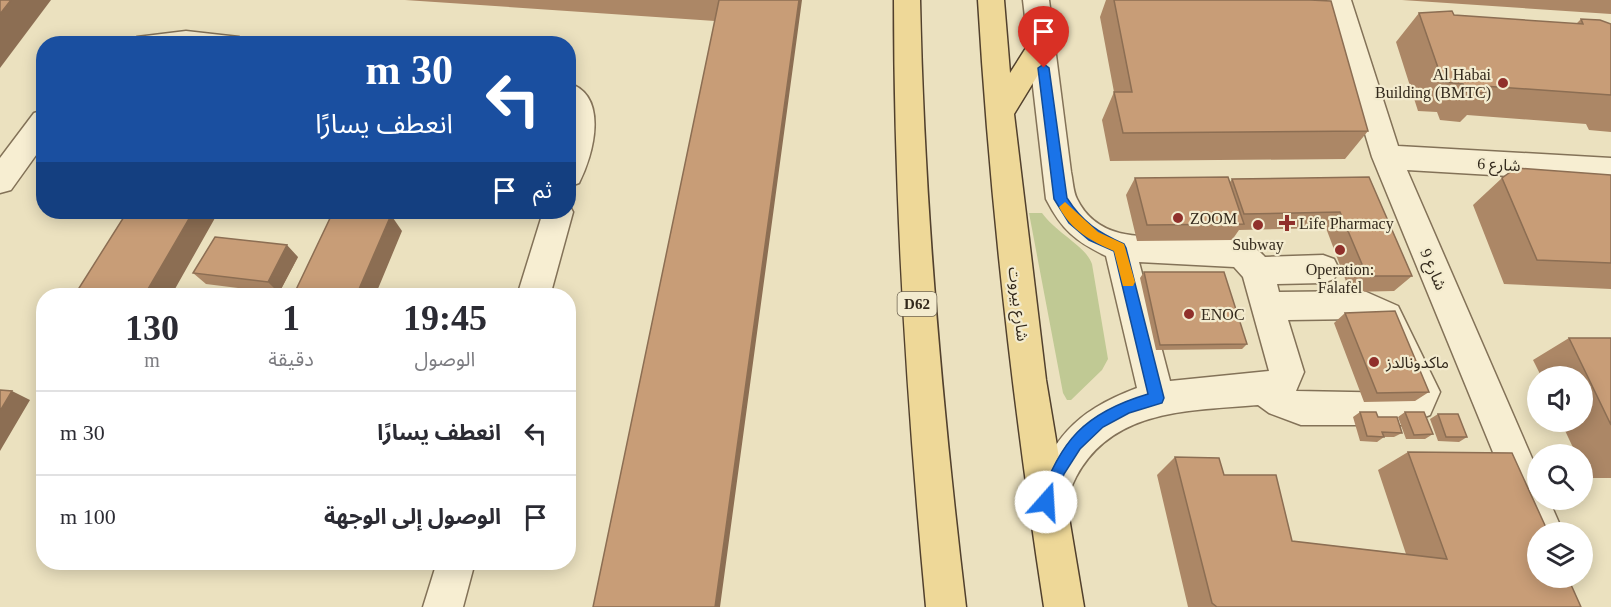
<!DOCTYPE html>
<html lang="ar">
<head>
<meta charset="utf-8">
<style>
	:root { --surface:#fff; --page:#f7f7f7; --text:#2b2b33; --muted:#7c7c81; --line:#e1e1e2 }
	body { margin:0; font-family:"Times New Roman","Noto Sans Arabic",serif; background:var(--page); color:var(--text); direction:rtl; height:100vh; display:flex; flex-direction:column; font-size:22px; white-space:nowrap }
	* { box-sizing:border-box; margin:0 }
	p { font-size:20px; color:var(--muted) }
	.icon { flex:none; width:33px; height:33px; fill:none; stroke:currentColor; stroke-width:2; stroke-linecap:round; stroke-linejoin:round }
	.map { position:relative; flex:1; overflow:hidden; direction:ltr }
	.sheet { position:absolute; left:36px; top:288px; width:540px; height:282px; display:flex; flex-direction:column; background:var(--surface); border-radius:24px; box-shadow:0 3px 15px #0003; direction:rtl }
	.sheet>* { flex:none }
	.banner { position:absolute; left:36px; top:36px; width:540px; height:183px; border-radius:24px; box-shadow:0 3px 15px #0003; direction:rtl; background:#1a4fa0; color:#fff; overflow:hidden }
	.buttons { position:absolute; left:1527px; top:366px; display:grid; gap:12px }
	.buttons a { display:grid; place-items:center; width:66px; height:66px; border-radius:50%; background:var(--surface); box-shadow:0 3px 15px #0003; font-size:30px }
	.pin { position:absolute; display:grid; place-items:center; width:51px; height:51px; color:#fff; margin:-62px -26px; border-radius:50% 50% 50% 0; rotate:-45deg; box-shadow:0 0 6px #0007 }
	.pin .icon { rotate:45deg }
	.me { position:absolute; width:66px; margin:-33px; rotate:19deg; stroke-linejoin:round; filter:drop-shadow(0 0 4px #0008) }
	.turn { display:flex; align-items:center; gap:21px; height:126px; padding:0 24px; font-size:27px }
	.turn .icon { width:78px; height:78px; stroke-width:2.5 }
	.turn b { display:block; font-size:42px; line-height:51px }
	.then { display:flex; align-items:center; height:57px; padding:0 24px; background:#0003; gap:12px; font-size:22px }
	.eta { display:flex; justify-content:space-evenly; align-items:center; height:102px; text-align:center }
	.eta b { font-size:36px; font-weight:700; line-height:42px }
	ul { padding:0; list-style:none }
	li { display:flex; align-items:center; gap:18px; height:84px; padding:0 24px; border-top:2px solid var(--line) }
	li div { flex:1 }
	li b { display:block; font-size:22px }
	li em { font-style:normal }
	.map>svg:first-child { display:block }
	.green { fill:#c0c994 }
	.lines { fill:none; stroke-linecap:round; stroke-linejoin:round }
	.minor-casing { stroke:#837258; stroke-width:3 }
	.major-casing { stroke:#51402d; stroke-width:3 }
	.minor { fill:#f7eed2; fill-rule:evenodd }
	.major { fill:#eed898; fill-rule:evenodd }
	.wall { fill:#ac8766 }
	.shaded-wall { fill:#8c6e53 }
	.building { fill:#c89d77; stroke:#8c6e53; stroke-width:1.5 }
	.route { fill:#1a73e8; stroke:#114b97; stroke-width:1.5 }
	.slow { fill:#f59e0b }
	.poi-dot { fill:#90302b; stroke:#f3ebce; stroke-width:2 }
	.labels { text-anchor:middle; stroke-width:4.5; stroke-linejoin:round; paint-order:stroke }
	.shield { fill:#f3ebce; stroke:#6d6351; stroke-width:1.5 }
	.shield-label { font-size:15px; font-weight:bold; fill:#33291c }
	.poi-label { font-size:16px; fill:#33291c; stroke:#f3ebce; text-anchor:start }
	.street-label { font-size:16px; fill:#33291c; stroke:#f3ebce }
</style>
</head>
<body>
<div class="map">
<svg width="1611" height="607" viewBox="0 0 1611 607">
	<rect width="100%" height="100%" fill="#ebe1bf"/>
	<path class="green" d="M1029,213h13c14,20 44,33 50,51l16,95 -6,11 -31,30h-4l-4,-7z"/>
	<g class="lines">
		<g class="minor-casing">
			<path id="minor" d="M1023,0h26l22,172c2,9 2,19 6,27 36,73 143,7 188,58l58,-2 11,4 5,10 -5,10 -11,4 -46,1 2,8 85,-1 34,15 42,86 -10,23 -25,10h-104l-32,-12 -11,-8c-68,6 -145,3 -182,72 -6,12 -11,25 -17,38l-13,5 -13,-5 -6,-13c27,-63 44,-89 110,-114l-31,-132c-31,-15 -44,-26 -60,-57zM1139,262l95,5 9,10 26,94 -99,10zM1359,319c23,3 40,53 46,74l-109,-2 8,-19 -16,-52z
				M1325,0h26l47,146 213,12v24l-204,-12 131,302v28h11l14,32h-25v16l-7,-3 -159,-388z
				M186,31l53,6 3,7h-108l3,-7z
				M568,83c42,12 25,73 11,100l-11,4z
				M44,110v34l-33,46 -11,3v-35l34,-45z
				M568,203l5,9 -23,84h-33l26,-84h25z
				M437,562h38l-12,45h-40z"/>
		</g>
		<g class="major-casing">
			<path id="major" d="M894,0h26c4,203 22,405 46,607h-40c-19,-202 -32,-404 -32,-607z
				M978,0h26l6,73 21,-33 10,-3 10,3 4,7 -41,67 32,266 38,227h-40c-31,-202 -54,-404 -66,-607z"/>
		</g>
		<use href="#minor" class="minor"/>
		<use href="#major" class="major"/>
	</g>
	<path class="wall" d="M405,0h397l-87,21z
		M1106,0h204l58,131 -23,28 -235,2 -8,-41 12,-28 -14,-75z
		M1402,0h209v14z
		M1419,13l157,11 5,-5 30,5v108l-22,-2 -3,-6 -119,-9 -7,7 -20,-2 -3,-8 -19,-1 -22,-69z
		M1611,175v114l-107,-5 -31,-79 29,-27z
		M1369,177l43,99 -18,15 -44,1 -24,-64 -87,2 -7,10 -95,1 -11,-46 9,-17 95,4 2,-3z
		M298,257l-19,36 -73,-9 -13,-11z
		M1144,272l103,72 -5,5 -86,1 -16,-72z
		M1345,313l84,79 -14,9 -51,1 -30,-79z
		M1569,338h42v140h-24l-5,-10v-14h-6l-15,-32h21v-46h-41l-8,-16z
		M1360,412l18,5 24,16 -8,4h-10l-7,5 -17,-1 -7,-24z
		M1405,412l28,22 -8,5h-19l-8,-22z
		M1438,414l29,23 -8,5 -21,-1 -8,-22z
		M1408,452l173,155h-393l-31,-132 18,-18 49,18 68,66 114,13 -28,-84z"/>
	<path class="shaded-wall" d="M11,0h40l-51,68v-54z
		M799,0h3l-82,607h-5z
		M193,212h16l6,6 -44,78h-27z
		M391,215l11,16 -27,65h-19z
		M287,245l11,12 -19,36 -11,-11z
		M12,391l18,9 -30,51v-40z"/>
	<path class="building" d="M0,0h11l-11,14z
		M719,0h80l-84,607h-122z
		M1114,0h196l21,1 37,130 -245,2 -9,-41h18z
		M1452,11l2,4 129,9 -2,-5 19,1 11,4v71l-127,-9 3,7 -21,-1 -3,-8 -20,-2 -24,-69z
		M1516,168l95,7v88l-74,-3 -35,-82z
		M1228,177l16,47 -97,1 -12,-47z
		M1369,177l43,99h-45l-27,-64 -96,2 -12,-35z
		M127,212h66l-49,84h-70z
		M333,212h24l34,3 -35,81h-63z
		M215,237l72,8 -19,37 -75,-9z
		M1144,272h80l23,72 -87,1z
		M1395,311l34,81 -52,1 -32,-80z
		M1569,338h42v87z
		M0,390l12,1 -12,20z
		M1360,412h16l2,5h19l5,16 -20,-1 2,5 -17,-1z
		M1405,412h19l9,22 -19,1z
		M1438,414h20l9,23h-21z
		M1408,452l104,1 36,79h-10v46h30l13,29h-364l-5,-4 -37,-146 44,1 5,17h52l16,66 155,18z"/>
	<path class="route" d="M1044,64l5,4 18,130c15,24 32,35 57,46l2,4 38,150 -2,5 -33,10 -26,14 -23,22 -16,25 -12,34 -6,2 -5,-2 -2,-6c21,-61 45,-89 109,-108l-34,-143 -25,-11 -20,-17 -15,-24 -16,-131z"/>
	<path class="slow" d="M1065,202l33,30 26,12 11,38 -2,4h-10l-9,-35c-23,-10 -43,-21 -55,-44z"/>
	<g class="poi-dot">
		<circle cx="1503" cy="83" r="6"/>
		<circle cx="1178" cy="218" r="6"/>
		<path d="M1284 214h6v6h6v6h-6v6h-6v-6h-6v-6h6z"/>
		<circle cx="1258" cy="225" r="6"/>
		<circle cx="1340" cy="250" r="6"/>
		<circle cx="1189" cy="314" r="6"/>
		<circle cx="1374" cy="362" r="6"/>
	</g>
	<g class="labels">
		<rect class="shield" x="897.5" y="292" width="39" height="24" rx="4.5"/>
		<g class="shield-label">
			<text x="917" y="309">D62</text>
		</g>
		<g class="poi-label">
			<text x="1491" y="80" text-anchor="end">Al Habai<tspan x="1491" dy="18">Building (BMTC)</tspan></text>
			<text x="1190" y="224">ZOOM</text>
			<text x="1299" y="229">Life Pharmacy</text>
			<text x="1258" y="250" text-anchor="middle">Subway</text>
			<text x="1340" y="275" text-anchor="middle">Operation:<tspan x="1340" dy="18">Falafel</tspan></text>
			<text x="1201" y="320">ENOC</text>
			<text x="1386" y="368">ماكدونالدز</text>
		</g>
		<g class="street-label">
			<text transform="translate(1499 164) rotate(3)" y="6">شارع 6</text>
			<text transform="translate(1434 269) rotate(67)" y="6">شارع 9</text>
			<text transform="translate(1019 304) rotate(83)" y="6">شارع بيروت</text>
		</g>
	</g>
</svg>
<div class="buttons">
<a><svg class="icon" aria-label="sound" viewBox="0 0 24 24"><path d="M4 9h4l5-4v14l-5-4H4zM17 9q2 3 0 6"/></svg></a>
<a><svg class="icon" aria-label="search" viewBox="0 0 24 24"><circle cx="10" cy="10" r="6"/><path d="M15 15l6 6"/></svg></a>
<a><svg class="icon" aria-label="layers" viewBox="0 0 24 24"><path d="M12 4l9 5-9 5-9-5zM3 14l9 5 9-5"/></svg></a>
</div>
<div class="pin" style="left:1044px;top:68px;background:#d93025"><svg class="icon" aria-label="arrive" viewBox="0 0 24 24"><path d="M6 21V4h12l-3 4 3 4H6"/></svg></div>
<svg class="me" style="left:1046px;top:502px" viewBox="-20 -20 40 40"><circle r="19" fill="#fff"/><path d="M0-13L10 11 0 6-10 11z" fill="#1a73e8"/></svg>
<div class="banner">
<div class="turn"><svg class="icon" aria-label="left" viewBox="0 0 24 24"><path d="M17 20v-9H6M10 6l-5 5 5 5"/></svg><div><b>30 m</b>انعطف يسارًا</div></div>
<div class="then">ثم<svg class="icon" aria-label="arrive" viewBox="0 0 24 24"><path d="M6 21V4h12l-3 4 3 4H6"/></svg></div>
</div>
<section class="sheet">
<div class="eta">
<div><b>19:45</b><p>الوصول</p></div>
<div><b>1</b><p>دقيقة</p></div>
<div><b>130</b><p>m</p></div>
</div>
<ul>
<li><svg class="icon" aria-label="left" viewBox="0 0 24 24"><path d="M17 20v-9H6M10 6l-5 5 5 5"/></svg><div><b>انعطف يسارًا</b></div><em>30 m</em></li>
<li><svg class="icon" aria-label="arrive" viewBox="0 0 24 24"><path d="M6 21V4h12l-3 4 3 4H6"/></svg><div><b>الوصول إلى الوجهة</b></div><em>100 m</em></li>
</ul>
</section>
</div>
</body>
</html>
